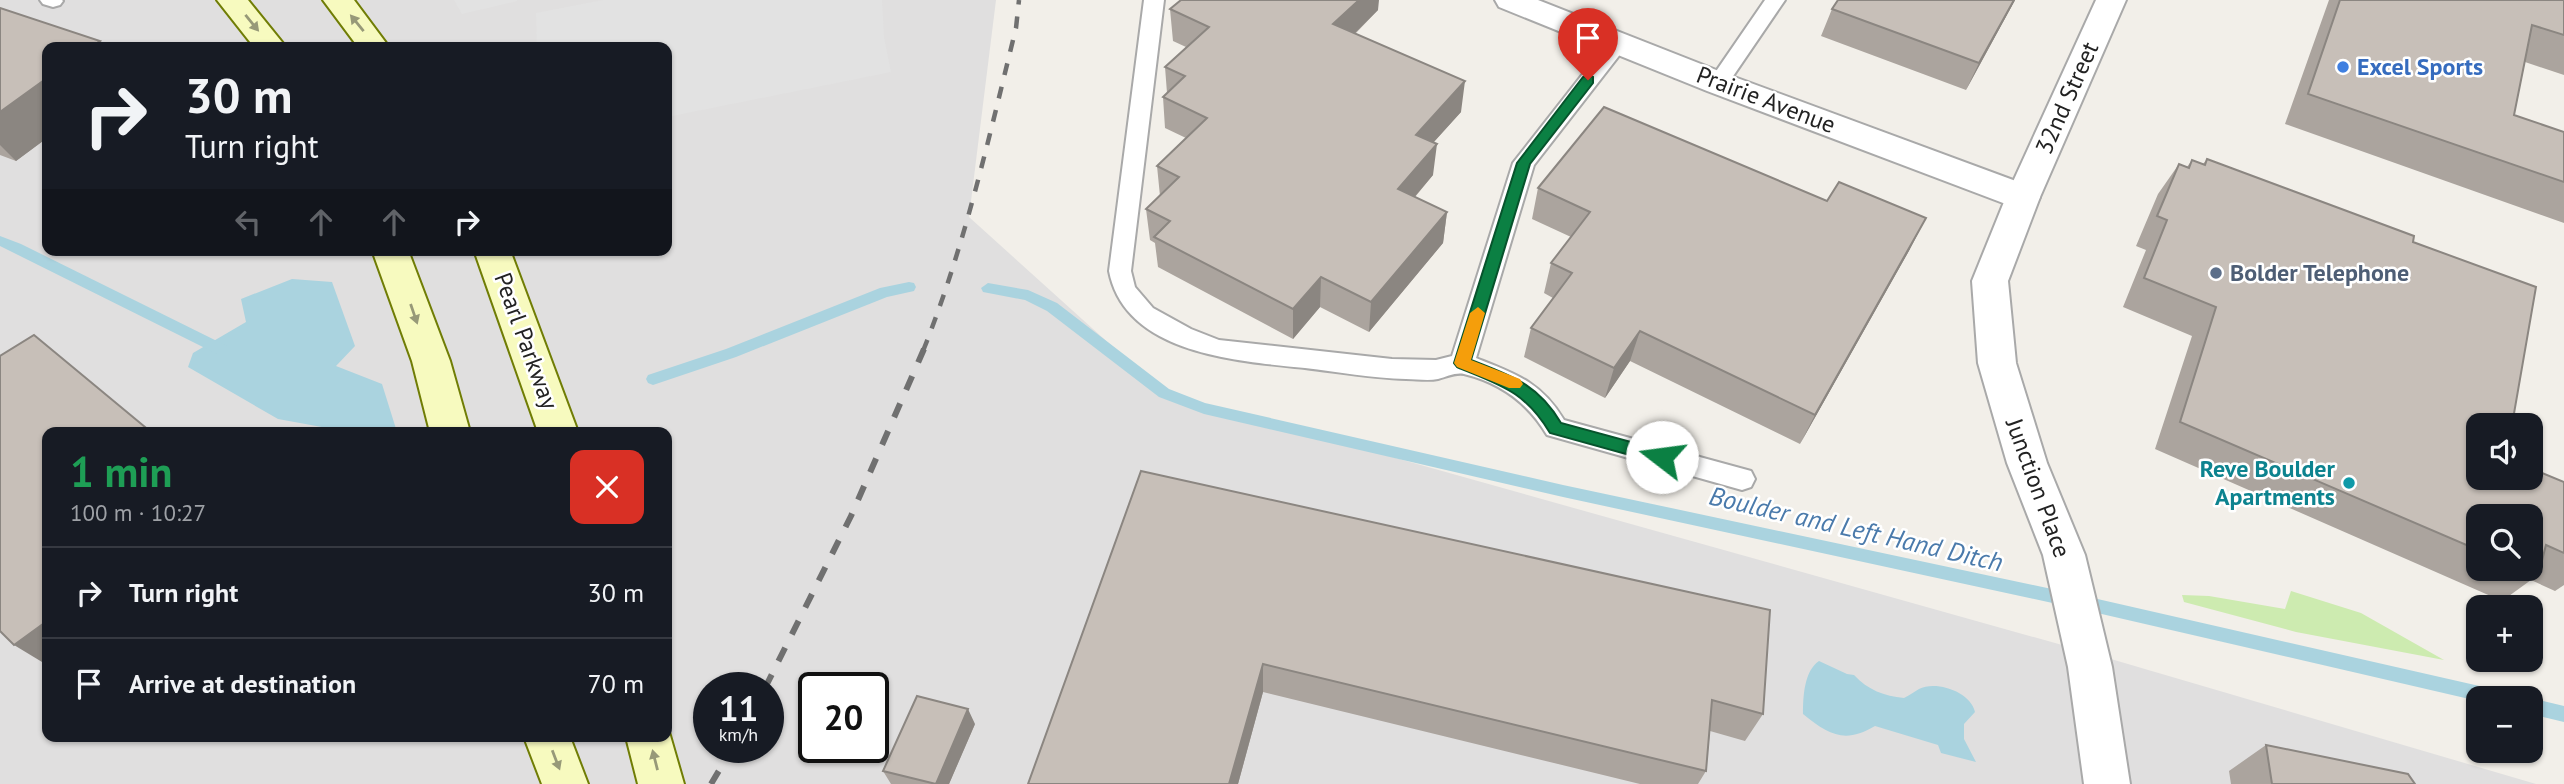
<!DOCTYPE html>
<html lang="en">
<head>
<meta charset="utf-8">
<style>
	:root { --surface:#171b24; --page:#242831; --text:#f1f3f6; --muted:#9ea1a6; --line:#363941 }
	body { margin:0; font-family:"PT Sans",sans-serif; background:var(--page); color:var(--text); height:100vh; display:flex; flex-direction:column; font-size:26px; white-space:nowrap }
	* { box-sizing:border-box; margin:0 }
	p { font-size:23px; color:var(--muted) }
	.icon { flex:none; width:38px; height:38px; fill:none; stroke:currentColor; stroke-width:2; stroke-linecap:round; stroke-linejoin:round }
	.map { position:relative; flex:1; overflow:hidden }
	.sheet { position:absolute; left:42px; top:427px; width:630px; height:315px; display:flex; flex-direction:column; background:var(--surface); border-radius:14px; box-shadow:0 2px 5px #0004 }
	.sheet>* { flex:none }
	.guide { position:absolute; left:42px; top:42px; width:630px; height:214px; border-radius:14px; box-shadow:0 2px 5px #0004; background:#171b24; color:var(--text); overflow:hidden }
	.buttons { position:absolute; left:2466px; top:413px; display:grid; gap:14px }
	.buttons a { display:grid; place-items:center; width:77px; height:77px; border-radius:14px; background:var(--surface); box-shadow:0 2px 5px #0004; font-size:35px }
	.speed { position:absolute; left:693px; top:672px; display:flex; gap:14px; font-size:35px; font-weight:700; text-align:center }
	.speed>* { display:grid; place-content:center; width:91px; height:91px; border-radius:50%; background:var(--surface); box-shadow:0 2px 5px #0004; line-height:1 }
	.speed small { font-size:18px; font-weight:400 }
	.speed .limit { border:4px solid #111; border-radius:10px; background:#fff; color:#111 }
	.pin { position:absolute; display:grid; place-items:center; width:60px; height:60px; color:#fff; margin:-72px -30px; border-radius:50% 50% 50% 0; rotate:-45deg; box-shadow:0 0 7px #0007 }
	.pin .icon { rotate:45deg }
	.me { position:absolute; width:77px; margin:-38px; rotate:285deg; stroke-linejoin:round; filter:drop-shadow(0 0 5px #0008) }
	.turn { display:flex; align-items:center; gap:24px; height:147px; padding:0 28px; font-size:32px }
	.turn .icon { width:91px; height:91px; stroke-width:2.5 }
	.turn b { display:block; font-size:49px; line-height:60px }
	.lanes { display:flex; align-items:center; height:66px; padding:0 28px; background:#0003; justify-content:center; gap:35px; direction:ltr }
	.lanes .off { opacity:.35 }
	.round { display:grid; place-items:center; flex:none; width:74px; height:74px; border-radius:14px; background:var(--page) }
	.headline { display:flex; align-items:center; justify-content:space-between; height:119px; padding:0 28px }
	h1 { font-size:42px; font-weight:800; line-height:52px; color:#1e9e55 }
	ul { padding:0; list-style:none }
	li { display:flex; align-items:center; gap:21px; height:91px; padding:0 28px; border-top:2px solid var(--line) }
	li div { flex:1 }
	li b { display:block; font-size:26px }
	li em { font-style:normal }
	.map>svg:first-child { display:block }
	.residential { fill:#e0dfdf; fill-rule:evenodd }
	.grass { fill:#cdebb0 }
	.parking { fill:#e2e2e2 }
	.water { fill:#aad3df }
	.lines { fill:none; stroke-linecap:round; stroke-linejoin:round }
	.stream { fill:#aad3df; fill-rule:evenodd }
	.service-casing { stroke:#a9a9a9; stroke-width:4 }
	.minor-casing { stroke:#a9a9a9; stroke-width:4 }
	.tertiary-casing { stroke:#a9a9a9; stroke-width:4 }
	.secondary-casing { stroke:#707d05; stroke-width:4 }
	.service { fill:#fff; fill-rule:evenodd }
	.minor { fill:#fff; fill-rule:evenodd }
	.tertiary { fill:#fff; fill-rule:evenodd }
	.secondary { fill:#f7fabf; fill-rule:evenodd }
	.rail-far1 { stroke:#707070; stroke-width:4.5; stroke-dasharray:12 12; stroke-linecap:butt }
	.rail { stroke:#707070; stroke-width:6; stroke-dasharray:15 15; stroke-linecap:butt }
	.wall { fill:#aba49e; fill-rule:evenodd }
	.shaded-wall { fill:#8b8681 }
	.building { fill:#c7bfb8; stroke:#8b8681; stroke-width:2 }
	.oneway { fill:#979978 }
	.route { fill:#0b8043; stroke:#07532c; stroke-width:2 }
	.slow { fill:#f59e0b }
	.shop-dot { fill:#3f7fe0; stroke:#fff; stroke-width:2.5 }
	.service-dot { fill:#5c6f8a; stroke:#fff; stroke-width:2.5 }
	.culture-dot { fill:#0f9aa8; stroke:#fff; stroke-width:2.5 }
	.labels { text-anchor:middle; stroke-width:5; stroke-linejoin:round; paint-order:stroke }
	.shop-label { font-size:24px; font-weight:bold; fill:#366cbe; stroke:#fff; text-anchor:start }
	.street-label { font-size:24px; fill:#222; stroke:#fff }
	.service-label { font-size:24px; font-weight:bold; fill:#4e5e75; stroke:#fff; text-anchor:start }
	.culture-label { font-size:24px; font-weight:bold; fill:#0d838f; stroke:#fff; text-anchor:end }
	.water-label { font-size:26px; font-style:italic; fill:#4a7aab; stroke:#fff }
</style>
</head>
<body>
<div class="map">
<svg width="2564" height="784" viewBox="0 0 2564 784">
	<rect width="100%" height="100%" fill="#f2efe9"/>
	<path class="residential" d="M0,0h996l-27,217 195,176 923,259 449,132h-2536zM47,47h620v203h-620zM47,432h620v305h-620zM709,688h59v59h-59zM814,688h59v59h-59z"/>
	<path class="grass" d="M2291,591l70,22 83,47 -148,-28 -112,-30 -2,-7 27,1 76,13z"/>
	<path class="parking" d="M454,0h63v1l-55,13z
		M603,0h279l2,37 7,35 -224,45v-70h-130l-1,-34z"/>
	<path class="water" d="M292,279l40,3 23,64 -19,20 46,18 15,48h-48l-71,-13 -90,-52 5,-14 53,-31 -5,-23z
		M1819,661l28,13 7,1c14,15 30,21 50,23 6,-3 10,-6 15,-9 17,-9 52,3 56,23l-11,12v15l12,23 -35,-9 -3,-8 -63,-19c-30,18 -46,9 -72,-12 0,-17 1,-43 16,-53z"/>
	<g class="lines">
		<path class="stream" d="M0,236l21,8 206,102 2,4 -2,4h-10l-217,-108z
			M909,282l5,1 2,4 -2,4 -27,6 -151,60 -83,28 -5,-2 -2,-4 2,-4 78,-26 154,-61z
			M988,283l40,7 29,13 112,86 36,14 358,82 517,110 417,95 6,3 2,5h-27v3l-398,-92 -517,-112 -359,-83 -45,-17 -112,-86 -22,-11 -42,-8 -2,-4z
			M2530,698l34,8v16l-34,-8z"/>
		<g class="service-casing">
			<path id="service" d="M40,0h22l1,1 -3,4 -7,2 -10,-3z
				M1144,0h20l-33,271 4,16 18,21 38,21 28,11 173,19 44,1 16,-4 61,-193 98,-125h14l3,5 -3,5 -91,117 -58,193c40,16 65,24 88,62l187,51 4,8 -4,8 -9,3 -195,-55c-19,-32 -46,-52 -83,-61 -8,-2 -18,3 -26,5 -10,2 -22,0 -32,0 -34,-1 -68,-7 -101,-11 -68,-7 -180,-14 -196,-97z
				M1765,0h20l-60,88h-14l-3,-5z"/>
		</g>
		<g class="minor-casing">
			<path id="minor" d="M1495,0h43l191,75 306,113 5,9 -5,9 -12,3 -12,-3 -304,-115 -208,-84z"/>
		</g>
		<g class="tertiary-casing">
			<path id="tertiary" d="M2096,0h30l-86,197 -32,84 8,82 31,100 38,92 27,112 18,117h-46l-16,-117 -25,-112 -36,-92 -29,-100 -6,-82 34,-84z"/>
		</g>
		<g class="secondary-casing">
			<path id="secondary" d="M217,0h31l38,47h-32z
				M323,0h31l35,47h-31z
				M372,250h36l42,111 20,71h-40l-18,-71z
				M474,250h36l68,182h-40z
				M667,725l17,59h-46l-12,-47h41z
				M524,737h46l18,47h-46z"/>
		</g>
		<use href="#service" class="service"/>
		<use href="#minor" class="minor"/>
		<use href="#tertiary" class="tertiary"/>
		<use href="#secondary" class="secondary"/>
		<path class="rail-far1" d="M923,351c42,-105 66,-214 93,-323l3,-28"/>
		<path class="rail" d="M765,688l86,-172 73,-167
			M711,784l22,-37"/>
	</g>
	<path class="wall" d="M2015,0l-49,90 -145,-54 11,-27z
		M2329,0h235v75l-39,-13 -11,53 50,17v91l-279,-99z
		M0,8l100,33 6,6h-59v91l-31,23 -16,-6z
		M1170,9l208,1 -23,24 106,78 -28,31v32l-18,22 32,15 -4,31 -74,89 -49,-25 -27,32 -135,-72 -3,-24 -5,-3 -4,-31 14,-13 -3,-30 29,-28 -21,-10 -2,-31 4,-4 -2,-26 21,-20 -13,-6z
		M2207,159l206,83 65,236 86,4v103l-9,6 -24,-11 -29,21 -347,-152 37,-113 -69,-29 23,-57 -10,-4 22,-52 21,-30 8,3 5,-7 11,4zM2478,516l52,53h-52z
		M1538,188l372,61 -110,195 -170,-83 -25,37 -81,-41 7,-29 22,-30 -9,-5 7,-30 20,-26 -39,-18z
		M1141,471l622,243 -18,27 -35,-10 -4,40 -8,13h-58l-377,-92 -25,92h-210z
		M975,724l-26,60h-58l-8,-13z
		M2266,745l149,39h-184l-2,-13z"/>
	<path class="shaded-wall" d="M1359,0h20l-1,10 -46,46 1,-32z
		M2014,0h1l-49,90 13,-27z
		M100,41l6,6h-15z
		M47,78v60l-31,23 -16,-16v-33z
		M1465,81l-4,31 -49,54 4,-31z
		M1437,144l-4,31 -38,45 3,-31z
		M1447,212l-4,31 -74,89 2,-30z
		M1926,218l-16,31 -110,195 15,-29z
		M1321,277l-1,30 -27,32v-30z
		M1640,331l-10,30 -25,37 9,-30z
		M47,621v44l-33,-20z
		M1263,664v28l-25,92h-9z
		M968,709l7,15 -26,60h-13z"/>
	<path class="building" d="M1181,0h178l-26,24 132,57 -49,54 21,9 -39,45 49,23 -76,90 -50,-25 -28,32 -139,-72 16,-16 -24,-12 33,-32 -22,-11 50,-48 -44,-21 22,-21 -20,-9 44,-40 -39,-18z
		M1838,0h176l-35,63 -147,-54z
		M2340,0h224v35l-32,-10 -18,90 50,17v50l-256,-88z
		M0,8l100,33 -9,6h-44v31l-47,34z
		M1604,107l223,94 12,-19 87,36 -111,197 -175,-84 -26,37 -83,-40 41,-55 -21,-10 39,-51 -52,-24z
		M2207,159l207,77 -1,6 123,45 -24,138h-34v53h52v-10l34,14v71l-18,-8 -8,31 -16,-7h8v-53h-52v34l-298,-128 36,-115 -72,-29 23,-58 -10,-4 22,-52 10,4 3,-8 13,5z
		M34,335l117,97h-104v189l-33,24 -14,-14v-275z
		M1141,471l629,139 -7,104 -51,-14 -6,71 -443,-107 -34,120h-201z
		M917,696l51,13 -32,75 -53,-13z
		M2266,745l142,29 7,10h-143z"/>
	<defs><path id="oneway-solid" d="M-6-.8H1V-3.2L6.5 0L1 3.2V.8H-6Z" transform="scale(1.75)"/></defs>
	<g class="oneway">
		<use href="#oneway-solid" transform="translate(252 23) rotate(51)"/>
		<use href="#oneway-solid" transform="translate(357 23) rotate(-129)"/>
		<use href="#oneway-solid" transform="translate(414 314) rotate(71)"/>
		<use href="#oneway-solid" transform="translate(556 760) rotate(69)"/>
		<use href="#oneway-solid" transform="translate(655 760) rotate(-104)"/>
	</g>
	<path class="route" d="M1588,75l5,2v6l-63,81 -59,196c41,16 67,24 90,63l107,29 2,5 -2,5 -6,2 -112,-31c-25,-42 -50,-48 -93,-66l-3,-4 63,-200 66,-86z"/>
	<path class="slow" d="M1478,307l7,6 -14,47 49,19 3,5 -3,4h-11l-52,-21 -3,-4 16,-50z"/>
	<circle class="shop-dot" cx="2343" cy="67" r="7"/>
	<circle class="service-dot" cx="2216" cy="273" r="7"/>
	<circle class="culture-dot" cx="2349" cy="483" r="7"/>
	<g class="labels">
		<g class="shop-label">
			<text x="2357" y="75">Excel Sports</text>
		</g>
		<g class="street-label">
			<text transform="translate(2067 98) rotate(-66)" y="8">32nd Street</text>
			<text transform="translate(1766 100) rotate(21)" y="8">Prairie Avenue</text>
			<text transform="translate(526 341) rotate(70)" y="8">Pearl Parkway</text>
			<text transform="translate(2038 488) rotate(70)" y="8">Junction Place</text>
		</g>
		<g class="service-label">
			<text x="2230" y="281">Bolder Telephone</text>
		</g>
		<g class="culture-label">
			<text x="2335" y="477">Reve Boulder<tspan x="2335" dy="28">Apartments</tspan></text>
		</g>
		<g class="water-label">
			<text transform="translate(1856 529) rotate(13)" y="9">Boulder and Left Hand Ditch</text>
		</g>
	</g>
</svg>
<div class="buttons">
<a><svg class="icon" aria-label="sound" viewBox="0 0 24 24"><path d="M4 9h4l5-4v14l-5-4H4zM17 9q2 3 0 6"/></svg></a>
<a><svg class="icon" aria-label="search" viewBox="0 0 24 24"><circle cx="10" cy="10" r="6"/><path d="M15 15l6 6"/></svg></a>
<a>+</a>
<a>−</a>
</div>
<div class="speed"><div>11<small>km/h</small></div><div class="limit">20</div></div>
<div class="pin" style="left:1588px;top:80px;background:#d93025"><svg class="icon" aria-label="arrive" viewBox="0 0 24 24"><path d="M6 21V4h12l-3 4 3 4H6"/></svg></div>
<svg class="me" style="left:1662px;top:457px" viewBox="-20 -20 40 40"><circle r="19" fill="#fff"/><path d="M0-13L10 11 0 6-10 11z" fill="#0b8043"/></svg>
<div class="guide">
<div class="turn"><svg class="icon" aria-label="right" viewBox="0 0 24 24"><path d="M7 20v-9h11M14 6l5 5-5 5"/></svg><div><b>30 m</b>Turn right</div></div>
<div class="lanes"><svg class="icon off" aria-label="left" viewBox="0 0 24 24"><path d="M17 20v-9H6M10 6l-5 5 5 5"/></svg><svg class="icon off" aria-label="ahead" viewBox="0 0 24 24"><path d="M12 20V5M6 11l6-6 6 6"/></svg><svg class="icon off" aria-label="ahead" viewBox="0 0 24 24"><path d="M12 20V5M6 11l6-6 6 6"/></svg><svg class="icon" aria-label="right" viewBox="0 0 24 24"><path d="M7 20v-9h11M14 6l5 5-5 5"/></svg></div>
</div>
<section class="sheet">
<div class="headline"><div><h1>1 min</h1><p>100 m · 10:27</p></div><a class="round" style="background:#d93025;color:#fff"><svg class="icon" aria-label="close" viewBox="0 0 24 24"><path d="M6 6l12 12M18 6L6 18"/></svg></a></div>
<ul>
<li><svg class="icon" aria-label="right" viewBox="0 0 24 24"><path d="M7 20v-9h11M14 6l5 5-5 5"/></svg><div><b>Turn right</b></div><em>30 m</em></li>
<li><svg class="icon" aria-label="arrive" viewBox="0 0 24 24"><path d="M6 21V4h12l-3 4 3 4H6"/></svg><div><b>Arrive at destination</b></div><em>70 m</em></li>
</ul>
</section>
</div>
</body>
</html>
